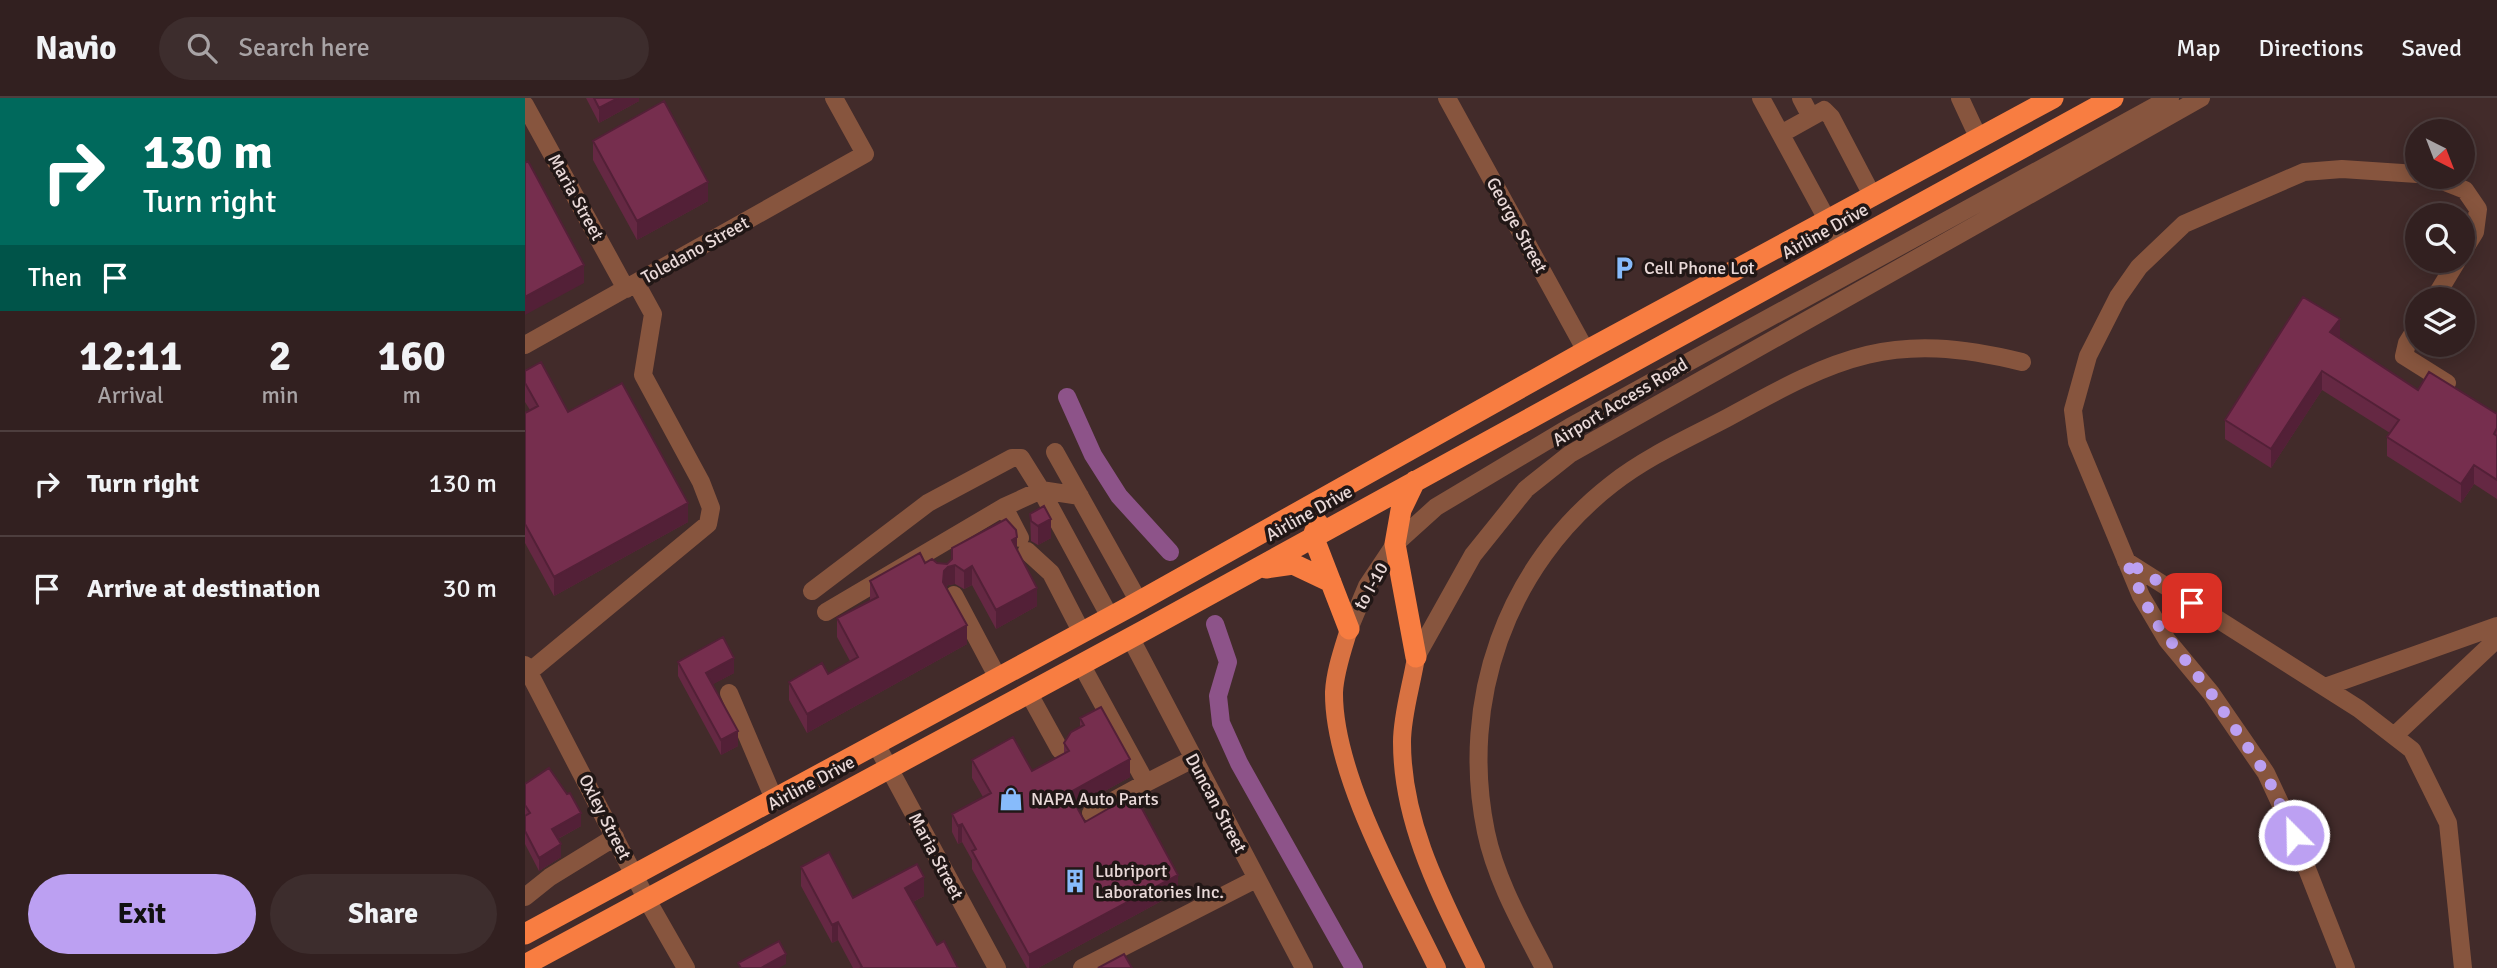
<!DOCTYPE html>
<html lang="en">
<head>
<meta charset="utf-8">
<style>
	:root { --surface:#322020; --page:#3d2d2d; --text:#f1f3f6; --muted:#a8a3a5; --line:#4d3e3e; --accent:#bca0f2 }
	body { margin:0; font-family:Signika,sans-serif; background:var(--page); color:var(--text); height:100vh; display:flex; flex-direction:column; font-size:26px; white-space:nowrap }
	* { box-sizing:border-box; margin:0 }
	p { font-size:23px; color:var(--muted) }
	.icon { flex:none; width:38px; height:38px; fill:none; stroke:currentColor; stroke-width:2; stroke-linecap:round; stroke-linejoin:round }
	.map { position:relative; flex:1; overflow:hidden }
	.side { display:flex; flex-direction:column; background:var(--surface); width:525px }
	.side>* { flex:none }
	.top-card { background:#00695c; color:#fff; overflow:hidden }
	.needle { width:46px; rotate:138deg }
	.controls { position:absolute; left:1880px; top:21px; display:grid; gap:14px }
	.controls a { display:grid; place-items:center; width:70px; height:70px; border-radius:50%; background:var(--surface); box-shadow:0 4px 18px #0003,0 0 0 2px var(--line); font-size:35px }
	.pin { position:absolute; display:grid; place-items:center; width:60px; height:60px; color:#fff; margin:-30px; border-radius:14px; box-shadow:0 4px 10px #0006 }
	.me { position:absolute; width:77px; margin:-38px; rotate:337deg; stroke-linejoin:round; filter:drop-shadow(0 0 5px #0008) }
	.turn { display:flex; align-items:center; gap:24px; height:147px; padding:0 28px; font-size:32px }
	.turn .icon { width:91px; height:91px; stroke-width:2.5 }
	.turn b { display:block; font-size:49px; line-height:60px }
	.then { display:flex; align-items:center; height:66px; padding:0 28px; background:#0003; gap:14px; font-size:26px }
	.eta { display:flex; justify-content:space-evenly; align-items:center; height:119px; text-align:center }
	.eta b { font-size:42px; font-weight:700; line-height:49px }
	.button { display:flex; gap:14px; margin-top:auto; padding:14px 28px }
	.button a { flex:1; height:80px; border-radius:42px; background:var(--accent); color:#111; font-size:28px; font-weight:700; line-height:80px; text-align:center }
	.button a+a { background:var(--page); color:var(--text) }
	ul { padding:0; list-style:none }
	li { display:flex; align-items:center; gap:21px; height:105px; padding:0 28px; border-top:2px solid var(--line) }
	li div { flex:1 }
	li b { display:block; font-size:26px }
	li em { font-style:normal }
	header { display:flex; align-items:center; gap:42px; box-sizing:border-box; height:98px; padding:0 35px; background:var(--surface); border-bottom:2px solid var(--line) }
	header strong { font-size:33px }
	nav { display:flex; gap:38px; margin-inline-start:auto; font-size:24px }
	.search { width:490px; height:63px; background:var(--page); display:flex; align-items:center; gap:18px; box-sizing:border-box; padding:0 24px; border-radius:38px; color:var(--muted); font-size:26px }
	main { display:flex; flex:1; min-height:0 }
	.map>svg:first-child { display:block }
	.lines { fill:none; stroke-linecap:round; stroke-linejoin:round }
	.canal { stroke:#8d5389; stroke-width:18 }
	.minor { stroke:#87553e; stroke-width:18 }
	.major { stroke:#d87242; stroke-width:18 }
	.highway { stroke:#f87d41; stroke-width:21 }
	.wall { fill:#652843 }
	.shaded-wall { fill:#532037 }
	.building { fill:#762e4e; stroke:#532037; stroke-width:2 }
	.route { stroke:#bca0f2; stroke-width:12; stroke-dasharray:0 21.6 }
	.labels { text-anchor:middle; stroke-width:7; stroke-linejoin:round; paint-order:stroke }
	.street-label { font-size:18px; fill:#e9d9d8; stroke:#211716 }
	.poi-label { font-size:18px; fill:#e9d9d8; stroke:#211716; text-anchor:start }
</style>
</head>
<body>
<header>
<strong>Navio</strong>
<div class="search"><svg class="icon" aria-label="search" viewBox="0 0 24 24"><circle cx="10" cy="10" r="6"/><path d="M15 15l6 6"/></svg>Search here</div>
<nav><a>Map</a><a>Directions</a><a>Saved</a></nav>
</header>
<main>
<section class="side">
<div class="top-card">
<div class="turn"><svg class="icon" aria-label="right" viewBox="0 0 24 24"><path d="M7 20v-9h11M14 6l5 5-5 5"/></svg><div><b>130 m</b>Turn right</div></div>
<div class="then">Then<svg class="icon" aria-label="arrive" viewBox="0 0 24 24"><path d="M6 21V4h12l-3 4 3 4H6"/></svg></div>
</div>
<div class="eta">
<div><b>12:11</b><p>Arrival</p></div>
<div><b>2</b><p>min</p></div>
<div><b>160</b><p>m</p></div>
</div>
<ul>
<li><svg class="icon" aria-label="right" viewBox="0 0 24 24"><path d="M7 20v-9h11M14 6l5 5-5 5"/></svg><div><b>Turn right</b></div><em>130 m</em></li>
<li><svg class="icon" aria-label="arrive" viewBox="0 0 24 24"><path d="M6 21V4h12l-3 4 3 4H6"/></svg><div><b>Arrive at destination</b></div><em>30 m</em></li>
</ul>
<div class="button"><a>Exit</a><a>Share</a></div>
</section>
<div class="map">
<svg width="1972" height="870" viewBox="0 0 1972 870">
	<rect width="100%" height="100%" fill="#422b2a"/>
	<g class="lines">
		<path class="canal" d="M542,299l26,58 26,41 51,56
			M690,526l13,38 -10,34 3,27 18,40 115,205"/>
		<path class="minor" d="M922,0l139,253
			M1236,0l81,149
			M1276,0l10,19
			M1435,0l19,41
			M0,7l101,184
			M1256,36l43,-24 7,7 42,80
			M1907,79l33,13 13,19 -3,23 -13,21
			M1909,201l23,-38
			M1892,229l-10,16 -3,13 43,27
			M0,247l340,-191 -31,-56
			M530,354l84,150
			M479,409l16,31
			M502,453l24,22 31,60
			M1601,463l233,148 53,41 36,73 15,145
			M287,493l116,-88 84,-45h9l20,32 39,6
			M429,497l44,83
			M301,514l178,-105 37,-17 69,127
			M824,531l18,-43 28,-42 41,-37 134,-80 600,-329
			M605,539l174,331
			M891,559l57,-102 53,-66 44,-35 631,-356
			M556,566l65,119 47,-24
			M0,567l121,233 40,70
			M4,574l179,-148 3,-16 -10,-26 -58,-107 10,-61 -17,-31
			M1800,589l172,-61
			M503,594l32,58
			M204,595l45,106
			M1869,638l103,-97
			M351,646l121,224
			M566,715l55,-30
			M0,799l25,-20 65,-40
			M557,870l174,-89
			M1019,870c-22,-43 -48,-88 -58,-136 -27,-130 20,-266 126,-348 34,-27 77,-46 115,-66 112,-62 165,-88 295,-56
			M1821,870l-59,-150 -21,-45 -55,-80 -44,-53 -26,-44 -64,-154 -4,-32 15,-54 30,-59 21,-30 45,-43 120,-52 38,-3 75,5"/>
		<path class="major" d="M824,531c-6,20 -14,42 -15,63 -1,83 67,201 103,276
			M891,559c-4,27 -14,57 -14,85 0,82 39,154 74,226"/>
		<path class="highway" d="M890,383l-14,29 -6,34 21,113
			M793,425l-5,13 36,93
			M741,470l27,-4 38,18
			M0,836l606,-328 455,-255 467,-253
			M0,867l620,-335 968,-532"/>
	</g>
	<path class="wall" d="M61,0h53v3l-40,22z
		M68,43l115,60 -71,39 -44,-80z
		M1814,240l79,52 79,24v85l-23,-15 -13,19 -74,-47v-19l3,-4 -68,-43 -51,78 -46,-29v-19z
		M0,273l163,151 -134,74 -29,-53v-130l5,-3 -5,-8z
		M505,416l21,24 -13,7 -7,-4z
		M492,452l20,56 -41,23 -24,-44 -8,4 -9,-5 -7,1 -2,2 21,57 -160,89 -18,-33v-18l39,-8 22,-13 -13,-24v-19l33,-17v-20l55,-18 22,1z
		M153,564l56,11 -21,11 25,62 -17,9 -43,-79z
		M555,620l50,59 -54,30 9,15 93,70 -140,76h-11l-55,-99v-9l-10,-18 -4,2 -6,-12v-18l31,-17 -11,-19v-18l60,11 32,-18v-10l16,-16z
		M0,686l56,42 -23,13 3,18 -22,14 -14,-27z
		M276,769l52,31 71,-2 -11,6 24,43 21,23h-105l-15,-28 -6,3 -31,-57z"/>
	<path class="shaded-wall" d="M93,0h21v3l-40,22v-15z
		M183,84v19l-71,39v-19z
		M59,167v18l-59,32v-18z
		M1815,221v19l-10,-6z
		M1797,273v19l-51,78v-19z
		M1949,367v19l-13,19v-19z
		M163,405v19l-134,74v-19z
		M526,421v19l-13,7v-19z
		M492,439v19l-5,-16z
		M430,467v19l-7,1 -4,5 -1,10 1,-29 4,-4z
		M447,468v19l-8,4v-18z
		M512,490v18l-41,23v-19z
		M442,527v19l-160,89v-19z
		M209,560v15l-28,15v-15z
		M213,633v15l-17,9v-15z
		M605,661v18l-61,34v-18z
		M56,715v13l-29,16v-13z
		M437,726v18l-4,2v-18z
		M36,746v13l-22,14v-13z
		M653,777v17l-140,76h-9v-13z
		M399,779v19l-19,10v-18z
		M313,824v18l-6,3v-18z
		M261,856v10l-7,4h-18z"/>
	<path class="building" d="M69,0h24l-19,10z
		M139,3l44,81 -71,39 -44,-80z
		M3,63l56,104 -59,32v-134z
		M1778,199l37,22 -10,13 88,58 11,-18 68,42v14l-3,6 3,2v44l-23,-15 -13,19 -74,-47 12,-17 -77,-49 -51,78 -46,-29z
		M16,264l27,50 54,-29 66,120 -134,74 -29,-53v-111l13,-7 -13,-23v-12z
		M519,408l7,13 -13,7 -7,-5 -1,-7z
		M481,421l10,11 1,7 -5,3 25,48 -41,22 -24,-44 -8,5 -9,-6 -7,2 -4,4 -1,11 24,43 -160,89 -18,-32 33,-19 6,11 30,-17 -21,-39 41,-21 -8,-16 50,-28 5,10 7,-4 5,4 10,1 5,-5v-11z
		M198,539l11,21 -28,15 32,58 -17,9 -43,-78z
		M576,609l29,52 -61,34 16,29 49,-28 44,81 -149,80 -57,-104 4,-2 -14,-25 -4,2 -6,-12 39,-21 -19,-33 41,-23 19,34 37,-20 -5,-8 7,-11 13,-7 -4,-7z
		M24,670l18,26 3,-1 11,20 -29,16 9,15 -22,14 -14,-27v-15l5,-3 -5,-8v-21z
		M304,754l24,46 64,-34 7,13 -19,11 32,57 7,-4 14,27h-98l2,-1 -24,-45 -6,3 -31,-58z
		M254,843l7,13 -25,14h-20l-3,-5z
		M599,856l8,14h-34z"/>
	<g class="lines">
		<path class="route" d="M1667,505l-66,-42 28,59 57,73 55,81 28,61"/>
	</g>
	<defs>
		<g id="parking-bare" transform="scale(1.89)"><path d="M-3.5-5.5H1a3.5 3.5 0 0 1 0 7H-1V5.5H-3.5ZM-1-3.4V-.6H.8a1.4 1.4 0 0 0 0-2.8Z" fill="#87bbfb" stroke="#211716" stroke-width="2.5" paint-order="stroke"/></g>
		<g id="shop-bare" transform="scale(1.89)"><path d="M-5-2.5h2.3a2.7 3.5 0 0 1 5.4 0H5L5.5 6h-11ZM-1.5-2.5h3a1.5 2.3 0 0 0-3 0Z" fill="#87bbfb" stroke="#211716" stroke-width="2.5" paint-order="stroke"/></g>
		<g id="building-bare" transform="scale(1.89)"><path d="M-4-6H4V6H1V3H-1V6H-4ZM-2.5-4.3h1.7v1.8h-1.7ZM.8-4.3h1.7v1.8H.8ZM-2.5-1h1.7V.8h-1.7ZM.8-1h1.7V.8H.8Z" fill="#87bbfb" stroke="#211716" stroke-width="2.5" paint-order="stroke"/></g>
	</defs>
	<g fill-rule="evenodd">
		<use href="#parking-bare" x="1099" y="170"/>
		<use href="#shop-bare" x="486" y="701"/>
		<use href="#building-bare" x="550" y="783"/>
	</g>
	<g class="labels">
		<g class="street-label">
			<text transform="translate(51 99) rotate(61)" y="6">Maria Street</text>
			<text transform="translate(992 127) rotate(61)" y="6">George Street</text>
			<text transform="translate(1300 133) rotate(-29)" y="6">Airline Drive</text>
			<text transform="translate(170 152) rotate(-29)" y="6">Toledano Street</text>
			<text transform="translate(1095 304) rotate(-31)" y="6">Airport Access Road</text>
			<text transform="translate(784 415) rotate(-29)" y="6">Airline Drive</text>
			<text transform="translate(846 488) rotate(-61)" y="6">to I-10</text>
			<text transform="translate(286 685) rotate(-28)" y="6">Airline Drive</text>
			<text transform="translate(691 705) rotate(62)" y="6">Duncan Street</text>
			<text transform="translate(80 719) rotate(63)" y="6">Oxley Street</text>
			<text transform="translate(411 758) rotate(62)" y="6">Maria Street</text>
		</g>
		<g class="poi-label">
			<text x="1119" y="176">Cell Phone Lot</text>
			<text x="506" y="707">NAPA Auto Parts</text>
			<text x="570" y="779">Lubriport<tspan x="570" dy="21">Laboratories Inc.</tspan></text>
		</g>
	</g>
</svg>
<div class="controls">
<a><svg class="needle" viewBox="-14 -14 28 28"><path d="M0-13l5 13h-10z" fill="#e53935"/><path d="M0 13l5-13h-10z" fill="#a8a3a5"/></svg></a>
<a><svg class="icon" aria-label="search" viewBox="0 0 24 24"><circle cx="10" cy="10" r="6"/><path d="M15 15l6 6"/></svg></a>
<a><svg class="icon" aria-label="layers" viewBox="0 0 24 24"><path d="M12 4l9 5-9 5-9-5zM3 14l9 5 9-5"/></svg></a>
</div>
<div class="pin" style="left:1667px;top:505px;background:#d93025"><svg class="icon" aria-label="arrive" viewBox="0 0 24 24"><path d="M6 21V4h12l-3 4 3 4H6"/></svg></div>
<svg class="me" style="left:1769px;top:737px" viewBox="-20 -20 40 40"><circle r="17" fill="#bca0f2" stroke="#fff" stroke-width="3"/><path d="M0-11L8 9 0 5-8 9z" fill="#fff"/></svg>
</div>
</main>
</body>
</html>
